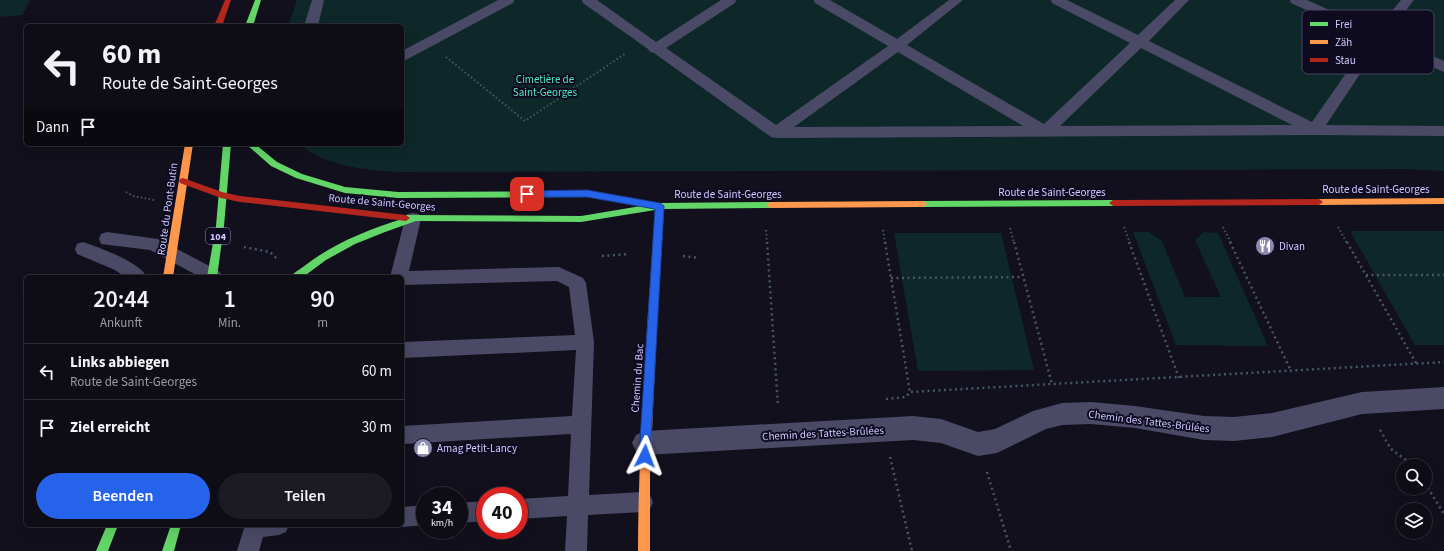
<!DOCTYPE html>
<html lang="de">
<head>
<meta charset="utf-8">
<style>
	:root { --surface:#0e0c15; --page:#1c1a22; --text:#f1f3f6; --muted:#9b9ba0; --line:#2e2c34; --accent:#2563eb }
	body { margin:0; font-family:"Source Sans 3",sans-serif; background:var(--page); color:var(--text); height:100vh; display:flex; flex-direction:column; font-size:15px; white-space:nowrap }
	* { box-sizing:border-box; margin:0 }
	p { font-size:13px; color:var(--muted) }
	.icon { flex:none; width:22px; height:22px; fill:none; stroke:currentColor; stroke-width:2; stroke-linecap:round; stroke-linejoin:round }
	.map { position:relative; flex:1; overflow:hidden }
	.side { position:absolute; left:24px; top:275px; width:380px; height:252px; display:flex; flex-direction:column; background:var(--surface); border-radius:6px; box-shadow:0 4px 16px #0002,0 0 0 1px var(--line) }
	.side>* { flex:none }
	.hud { position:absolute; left:24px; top:24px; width:380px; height:122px; border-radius:6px; box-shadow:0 4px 16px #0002,0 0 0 1px var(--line); background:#0e0c15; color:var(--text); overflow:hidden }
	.tools { position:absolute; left:1396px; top:459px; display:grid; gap:8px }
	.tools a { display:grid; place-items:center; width:36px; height:36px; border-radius:50%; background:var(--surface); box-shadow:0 4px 16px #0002,0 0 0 1px var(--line); font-size:20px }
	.speed { position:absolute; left:416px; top:487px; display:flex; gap:8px; font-size:20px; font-weight:700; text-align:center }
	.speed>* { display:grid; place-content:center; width:52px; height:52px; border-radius:50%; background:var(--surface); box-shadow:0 4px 16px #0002,0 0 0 1px var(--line); line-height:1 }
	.speed small { font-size:10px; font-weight:400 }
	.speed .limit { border:6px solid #d22; background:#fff; color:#111 }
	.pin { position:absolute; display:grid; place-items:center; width:34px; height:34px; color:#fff; margin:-17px; border-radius:8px; box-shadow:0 2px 6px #0006 }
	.me { position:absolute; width:44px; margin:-22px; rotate:3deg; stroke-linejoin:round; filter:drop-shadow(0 0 3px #0008) }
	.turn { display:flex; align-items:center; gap:14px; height:84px; padding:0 12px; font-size:18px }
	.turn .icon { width:52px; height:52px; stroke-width:2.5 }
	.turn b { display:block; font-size:28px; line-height:34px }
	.then { display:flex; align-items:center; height:38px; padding:0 12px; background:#0003; gap:8px; font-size:15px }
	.eta { display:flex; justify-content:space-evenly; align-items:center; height:68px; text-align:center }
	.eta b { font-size:24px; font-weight:600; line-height:28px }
	.cta { display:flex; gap:8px; margin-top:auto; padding:8px 12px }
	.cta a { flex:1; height:46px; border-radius:24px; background:var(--accent); color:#fff; font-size:16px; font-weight:600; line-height:46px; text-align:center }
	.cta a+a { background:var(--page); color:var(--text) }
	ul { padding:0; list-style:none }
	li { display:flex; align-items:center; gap:12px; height:56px; padding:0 12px; border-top:1px solid var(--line) }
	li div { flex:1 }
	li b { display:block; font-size:15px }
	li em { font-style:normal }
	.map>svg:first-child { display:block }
	.green { fill:#0e2728 }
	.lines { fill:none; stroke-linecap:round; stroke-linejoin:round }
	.path-far1 { stroke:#455767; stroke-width:2; stroke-dasharray:1.5 2.5; stroke-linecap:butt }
	.path { stroke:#455767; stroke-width:2.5; stroke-dasharray:2 3.5; stroke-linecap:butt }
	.lane { fill:#4b4a66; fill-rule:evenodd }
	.street { fill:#4b4a66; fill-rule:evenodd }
	.fast { fill:#63d668; fill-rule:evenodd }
	.slow { fill:#ff974d; fill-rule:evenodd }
	.jam { fill:#b3261e; fill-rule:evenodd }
	.route { fill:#2563eb; stroke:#184099 }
	.labels { text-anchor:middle; stroke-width:4; stroke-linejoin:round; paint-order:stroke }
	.shield { fill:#0e0b21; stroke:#9591bc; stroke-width:1 }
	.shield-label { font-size:10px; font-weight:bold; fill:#cfcbff }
	.park-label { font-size:11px; fill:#4beabf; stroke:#0e0b21 }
	.street-label { font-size:11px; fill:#cfcbff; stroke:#0e0b21 }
	.poi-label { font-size:11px; fill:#cfcbff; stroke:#0e0b21; text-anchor:start }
	.key { fill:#0e0b21; stroke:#484564; stroke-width:1 }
	.key-label { font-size:11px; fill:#cfcbff }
</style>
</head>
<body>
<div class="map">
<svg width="1444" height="551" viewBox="0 0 1444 551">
	<rect width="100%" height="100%" fill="#12101c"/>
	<path class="green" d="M0,0h30l-8,15 -22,2z
		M297,0h1147v171l-37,-2 -1010,3c-38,-3 -67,-5 -99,-28h104v-118h-114z
		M1350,231h94v114h-29z
		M1133,232h16l13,9 23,56h36l-26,-57 9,-8 14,1 50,113 -92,-1z
		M894,233h107l33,137 -116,1z"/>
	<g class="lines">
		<path class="path-far1" d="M446,57l79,64 101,-68
			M126,192l7,4 21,4
			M1124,227l6,16
			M1223,227l8,16
			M1338,227l9,16
			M1010,228l4,15
			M766,230l1,13
			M883,230l2,13"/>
		<path class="path" d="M767,242l11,164
			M885,242l25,150
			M1014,242l38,142
			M1129,242l50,136
			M1230,242l61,129
			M1347,242l69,121
			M244,247l26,5 7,7
			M602,256l27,-2
			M683,256l16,2
			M1366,275h78
			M891,278l132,-1
			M886,399l20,-2 4,-5 534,-30
			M1380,430l11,19 23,17
			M890,457l22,94
			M987,472l24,79
			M1425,483l19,31"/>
		<path class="lane" d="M312,0h12l-6,26h-14z
			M498,0h16l-1,3 -111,59v-11z
			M582,0h15l59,42 65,-42h15l-1,3 -69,45 110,77 112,-79 -73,-43 -1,-3h16l67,39 52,-39h14l-56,45 137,79 86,-81 -78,-40 -1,-3h16l71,35 37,-35h14l-40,41 163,81 58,-83 -79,-36 -1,-3h17l69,31 25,-31h13l-28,36 58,25v11l-64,-28 -54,81 118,1v10l-129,-1 -539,3 -5,-1 -117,-84 -4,-1 -2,-3 -65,-46zM1141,48l151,77 -232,1zM898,52l125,74 -229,1z
			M413,213l6,1 2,5 -12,52 150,-4 24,11 3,5 8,59 -5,153 54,-3 7,3 3,7 -3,7 -7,3 -55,3 -1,36h-22l2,-35 -48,3v-20l49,-3 3,-62 -169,10v-18l170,-10 4,-66 -174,8v-16l173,-7 -6,-48 -12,-6 -155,4v-8h-12l15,-58 2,-5z
			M107,232l51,7 61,32 3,5 -22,1 -50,-27 -49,-6 -2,-5 2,-5z
			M83,242c17,6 55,19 64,35h-22l-10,-7 -38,-16 -2,-5 2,-5z
			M485,501v20l-26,2v-20z
			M425,505v20l-23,2 -5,-2h5v-18z
			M245,525h44l-3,7 -7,3 -16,2 -4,14h-22z"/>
		<path class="street" d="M1444,387v22l-82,5 -90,23 -38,4 -30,-1 -69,-12 -44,-4 -29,1 -16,4 -49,24 -19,3 -37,-13 -28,-3 -268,15 -9,-4 -4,-8 4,-8 9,-4 268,-15 28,3 37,13 17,-3 38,-18 29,-8 29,-1 44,4 69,10 30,1 38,-4 90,-21z"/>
		<path class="fast" d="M255,0h6l-8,26h-8z
			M223,144h8l-7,82 -7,51h-10l9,-51z
			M246,144h9l22,18 25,12 43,13 53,5 189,-1 56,9 3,1 1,2 -1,2 14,-2 110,-1 4,3 -4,3 -106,1 -8,136 -2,3 -3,1 -3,-1 -2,-3 9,-135 -74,12 -165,-1 -31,11 -30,12 -29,16 -23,17h-12c3,-5 8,-7 12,-10 29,-23 64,-37 99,-48l1,-3 3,-1 175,1 60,-10 -54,-9 -189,1 -53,-5 -49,-15 -25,-12z
			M1113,200l4,3 -4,3 -190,1 -4,-3 4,-3z
			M107,525h11l-10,26h-12z
			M171,525h10l-7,26h-12z"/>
		<path class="slow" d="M185,144h8l-20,133h-10z
			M1444,198v6l-125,1 -4,-3 4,-3z
			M923,201l4,3 -4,3 -153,1 -4,-3 4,-3z
			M651,341l3,1 2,3 -6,129v77h-12c0,-69 4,-137 8,-206l2,-3z"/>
		<path class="jam" d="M225,0h6l-9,26h-8z
			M183,178l39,14 18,4 166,19 4,3 -4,3 -166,-19 -19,-4 -41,-15 -1,-2 1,-2z
			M1319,199l4,3 -4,3 -206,1 -4,-3 4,-3z"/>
	</g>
	<path class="route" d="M587,190l73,13 4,3 -14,250 -2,4 -3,2 -4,-2 -2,-4 16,-247 -68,-12h-60l-4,-3 4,-3z"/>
	<defs>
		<g id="restaurant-disc" transform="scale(1)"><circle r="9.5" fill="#8d8ab0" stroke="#0e0b21"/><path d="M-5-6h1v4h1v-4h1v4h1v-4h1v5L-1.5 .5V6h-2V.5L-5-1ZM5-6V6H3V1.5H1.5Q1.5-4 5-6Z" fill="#fff"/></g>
		<g id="shop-disc" transform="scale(1)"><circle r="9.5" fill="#8d8ab0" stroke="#0e0b21"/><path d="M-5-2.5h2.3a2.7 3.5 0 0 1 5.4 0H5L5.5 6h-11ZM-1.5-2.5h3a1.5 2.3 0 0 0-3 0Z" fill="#fff"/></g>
	</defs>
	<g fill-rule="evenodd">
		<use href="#restaurant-disc" x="1265" y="246"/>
		<use href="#shop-disc" x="423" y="448"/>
	</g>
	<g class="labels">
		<rect class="shield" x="206" y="228" width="24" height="16" rx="3"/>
		<g class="shield-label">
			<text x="218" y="240">104</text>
		</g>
		<g class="park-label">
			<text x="545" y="83">Cimetière de<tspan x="545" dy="13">Saint-Georges</tspan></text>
		</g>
		<g class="street-label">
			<text x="1376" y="193">Route de Saint-Georges</text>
			<text x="1052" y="196">Route de Saint-Georges</text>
			<text x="728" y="198">Route de Saint-Georges</text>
			<text transform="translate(382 202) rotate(5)" y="4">Route de Saint-Georges</text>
			<text transform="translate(167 209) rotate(-82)" y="4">Route du Pont-Butin</text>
			<text transform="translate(637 378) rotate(-86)" y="4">Chemin du Bac</text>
			<text transform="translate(1149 421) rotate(7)" y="4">Chemin des Tattes-Brûlées</text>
			<text transform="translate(823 433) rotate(-3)" y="4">Chemin des Tattes-Brûlées</text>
		</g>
		<g class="poi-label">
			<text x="1279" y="250">Divan</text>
			<text x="437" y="452">Amag Petit-Lancy</text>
		</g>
	</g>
	<rect x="1302" y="10" width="132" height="64" rx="6" class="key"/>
	<rect x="1310" y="22" width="18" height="4" fill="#63d668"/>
	<rect x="1310" y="40" width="18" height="4" fill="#ff974d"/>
	<rect x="1310" y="58" width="18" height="4" fill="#b3261e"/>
	<g class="key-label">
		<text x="1335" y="28">Frei</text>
		<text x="1335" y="46">Zäh</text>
		<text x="1335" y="64">Stau</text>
	</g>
</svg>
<div class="tools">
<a><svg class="icon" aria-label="search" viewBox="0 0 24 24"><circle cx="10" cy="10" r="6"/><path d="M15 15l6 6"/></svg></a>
<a><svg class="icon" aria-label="layers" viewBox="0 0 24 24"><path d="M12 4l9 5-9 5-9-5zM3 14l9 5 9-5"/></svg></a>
</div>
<div class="speed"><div>34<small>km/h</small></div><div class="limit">40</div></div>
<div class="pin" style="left:527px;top:194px;background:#d93025"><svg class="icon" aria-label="arrive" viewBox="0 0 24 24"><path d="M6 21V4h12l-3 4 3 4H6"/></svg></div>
<svg class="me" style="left:645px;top:456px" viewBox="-20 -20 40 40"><path d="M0-17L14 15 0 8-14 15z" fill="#2563eb" stroke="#fff" stroke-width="4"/></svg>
<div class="hud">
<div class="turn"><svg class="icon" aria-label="left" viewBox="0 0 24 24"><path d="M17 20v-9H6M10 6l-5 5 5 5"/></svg><div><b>60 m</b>Route de Saint-Georges</div></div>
<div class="then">Dann<svg class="icon" aria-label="arrive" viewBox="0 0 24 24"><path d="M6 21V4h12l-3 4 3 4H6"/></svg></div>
</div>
<section class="side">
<div class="eta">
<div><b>20:44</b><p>Ankunft</p></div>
<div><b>1</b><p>Min.</p></div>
<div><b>90</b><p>m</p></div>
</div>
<ul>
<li><svg class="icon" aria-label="left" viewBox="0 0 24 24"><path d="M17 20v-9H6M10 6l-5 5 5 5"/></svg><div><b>Links abbiegen</b><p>Route de Saint-Georges</p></div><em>60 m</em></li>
<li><svg class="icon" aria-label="arrive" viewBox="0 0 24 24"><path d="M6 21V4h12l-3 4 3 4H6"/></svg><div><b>Ziel erreicht</b></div><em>30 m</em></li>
</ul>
<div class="cta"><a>Beenden</a><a>Teilen</a></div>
</section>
</div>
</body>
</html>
